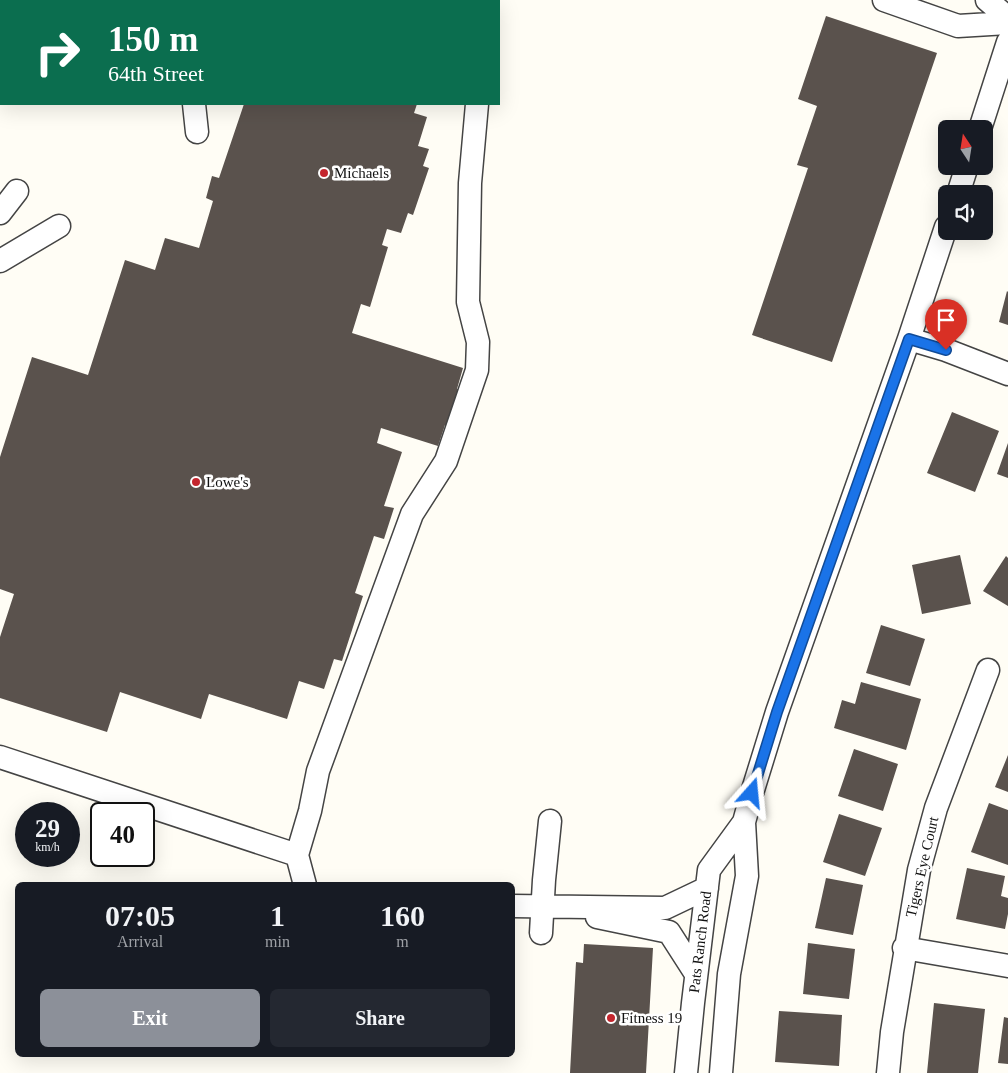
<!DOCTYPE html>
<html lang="en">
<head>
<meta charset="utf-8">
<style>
	:root { --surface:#171b24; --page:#242831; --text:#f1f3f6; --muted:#9ea1a6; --accent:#8c9099 }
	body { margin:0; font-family:"Times New Roman",serif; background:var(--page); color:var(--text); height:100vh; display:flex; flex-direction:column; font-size:19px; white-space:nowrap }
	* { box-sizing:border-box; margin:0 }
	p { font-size:16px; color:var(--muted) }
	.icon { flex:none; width:28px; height:28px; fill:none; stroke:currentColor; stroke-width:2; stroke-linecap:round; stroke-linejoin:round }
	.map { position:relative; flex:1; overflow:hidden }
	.drawer { position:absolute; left:15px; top:882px; width:500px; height:175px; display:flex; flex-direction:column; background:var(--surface); border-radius:8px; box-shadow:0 5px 20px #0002 }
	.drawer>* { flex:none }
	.hud { position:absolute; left:0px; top:0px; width:500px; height:105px; box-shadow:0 5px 20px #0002; background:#0b6e4f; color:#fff; overflow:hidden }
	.needle { width:32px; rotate:348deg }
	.controls { position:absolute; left:938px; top:120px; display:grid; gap:10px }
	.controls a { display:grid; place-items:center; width:55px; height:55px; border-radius:8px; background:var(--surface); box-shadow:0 5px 20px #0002; font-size:25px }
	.speed { position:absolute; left:15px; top:802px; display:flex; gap:10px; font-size:25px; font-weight:700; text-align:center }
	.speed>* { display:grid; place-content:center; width:65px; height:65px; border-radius:50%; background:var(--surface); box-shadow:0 5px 20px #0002; line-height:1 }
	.speed small { font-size:12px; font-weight:400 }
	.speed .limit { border:2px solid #111; border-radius:8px; background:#fff; color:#111 }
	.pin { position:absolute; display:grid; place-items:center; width:42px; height:42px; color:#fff; margin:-51px -21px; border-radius:50% 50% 50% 0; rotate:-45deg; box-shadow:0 0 5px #0007 }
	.pin .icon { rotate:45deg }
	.me { position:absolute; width:55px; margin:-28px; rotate:18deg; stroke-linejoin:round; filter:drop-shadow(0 0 4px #0008) }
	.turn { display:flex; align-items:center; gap:18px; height:105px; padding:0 25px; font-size:22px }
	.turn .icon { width:65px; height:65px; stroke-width:2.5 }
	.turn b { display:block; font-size:35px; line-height:42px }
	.eta { display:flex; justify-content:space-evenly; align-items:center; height:85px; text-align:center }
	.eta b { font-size:30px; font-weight:800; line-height:35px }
	.cta { display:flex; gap:10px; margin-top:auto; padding:10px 25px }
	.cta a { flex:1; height:58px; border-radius:8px; background:var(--accent); color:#fff; font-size:20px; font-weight:800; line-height:58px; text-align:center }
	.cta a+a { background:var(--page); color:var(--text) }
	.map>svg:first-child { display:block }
	.building { fill:#5a524d }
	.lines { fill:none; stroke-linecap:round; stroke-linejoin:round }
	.minor-casing { stroke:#444; stroke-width:25 }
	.minor { stroke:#fff; stroke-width:22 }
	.route-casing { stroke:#114b97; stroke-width:12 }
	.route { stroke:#1a73e8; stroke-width:9 }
	.poi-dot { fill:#c4262e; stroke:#fff; stroke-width:2 }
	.labels { text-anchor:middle; stroke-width:5; stroke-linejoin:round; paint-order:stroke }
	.poi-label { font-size:15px; fill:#111; stroke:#fff; text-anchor:start }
	.street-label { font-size:15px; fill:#111; stroke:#fff }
</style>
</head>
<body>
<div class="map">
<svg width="1008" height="1073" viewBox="0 0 1008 1073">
	<rect width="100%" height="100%" fill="#fffdf5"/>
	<path class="building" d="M826,16l111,37 -105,309 -80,-27 56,-167 -11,-3 20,-59 -19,-7z
		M244,104h173l-3,9 13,4 -9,29 11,3 -6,17 6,2 -16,47 -5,-2 -7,20 -14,-4 -5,16 6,2 -18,60 -9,-3 -9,29 111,35 -6,21 4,1 -12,37 -4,-2 -7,21 -57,-18 -4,15 25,9 -18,54 10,2 -10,31 -10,-3 -19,57 8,3 -21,65 -8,-2 -10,30 -25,-8 -12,38 -78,-25 -8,25 -81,-27 -13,40 -107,-34v-61l14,-43 -14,-5v-132l32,-100 56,18 37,-115 30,10 10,-32 34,10 14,-47 -7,-3 6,-22 7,2z
		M1007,291l1,1v33l-9,-3z
		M952,412l47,19 -24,61 -48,-19z
		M1008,443v35l-11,-4z
		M960,555l11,49 -49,10 -10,-49z
		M1006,556l2,2v48l-25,-15z
		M881,625l44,14 -15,47 -44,-13z
		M861,682l60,17 -15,51 -72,-22 8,-28 13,4z
		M854,749l44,15 -15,47 -45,-15z
		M1008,755v37l-13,-5z
		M989,803l19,7v55l-37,-13z
		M839,814l43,14 -17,48 -42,-14z
		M967,868l38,8 -4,20 7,2v16l-3,15 -49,-10z
		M826,878l37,7 -10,50 -38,-7z
		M808,943l47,6 -6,50 -46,-5z
		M584,944l69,4 -7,125h-76l6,-111 7,1z
		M934,1003l51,6 -7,64h-51z
		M779,1011l63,4 -3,51 -64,-4z
		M1004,1017l4,1v46l-10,-1z"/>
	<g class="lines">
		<g class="minor-casing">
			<path id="minor" d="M884,0l74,26 50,-3
				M987,0l21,18
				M213,1l1,-1
				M485,1v-1
				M194,104l3,28
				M980,129l28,-87
				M958,194l9,-28
				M0,213l17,-22
				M0,261l59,-35
				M909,339l37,11 62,24
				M0,757l297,98
				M305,885l-8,-30 13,-44 8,-40 94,-257 34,-53 31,-91 1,-28 -10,-40 2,-119 7,-79
				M512,906l153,2 42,-20
				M597,917l72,15 27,42
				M541,933l3,-53 6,-59
				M904,948l104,18
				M686,1073l7,-70 16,-133 35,-48
				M721,1073l8,-99 18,-98 -3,-54 8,-29 25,-81 132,-373 37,-112
				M888,1073l4,-41 27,-162 17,-62 52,-138"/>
		</g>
		<use href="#minor" class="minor"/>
	</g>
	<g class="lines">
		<g class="route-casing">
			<path id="route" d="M752,793l25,-81 132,-373 37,11"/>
		</g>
		<use href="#route" class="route"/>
	</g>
	<g class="poi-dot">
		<circle cx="324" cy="173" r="5"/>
		<circle cx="196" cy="482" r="5"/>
		<circle cx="611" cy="1018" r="5"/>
	</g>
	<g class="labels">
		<g class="poi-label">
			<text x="334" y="178">Michaels</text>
			<text x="206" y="487">Lowe's</text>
			<text x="621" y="1023">Fitness 19</text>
		</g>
		<g class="street-label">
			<text transform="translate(922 867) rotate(-77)" y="5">Tigers Eye Court</text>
			<text transform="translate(700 942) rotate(-83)" y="5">Pats Ranch Road</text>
		</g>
	</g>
</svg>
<div class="controls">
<a><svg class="needle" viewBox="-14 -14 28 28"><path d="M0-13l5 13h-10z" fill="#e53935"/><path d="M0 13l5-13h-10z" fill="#9ea1a6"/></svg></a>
<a><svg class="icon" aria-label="sound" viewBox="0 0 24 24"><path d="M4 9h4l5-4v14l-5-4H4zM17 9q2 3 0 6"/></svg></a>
</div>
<div class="speed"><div>29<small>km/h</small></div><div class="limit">40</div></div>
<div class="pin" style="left:946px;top:350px;background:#d93025"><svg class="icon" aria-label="arrive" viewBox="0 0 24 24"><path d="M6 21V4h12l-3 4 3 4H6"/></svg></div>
<svg class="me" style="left:752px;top:793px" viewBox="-20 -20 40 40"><path d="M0-17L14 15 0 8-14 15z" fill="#1a73e8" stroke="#fff" stroke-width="4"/></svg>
<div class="hud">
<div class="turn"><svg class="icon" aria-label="right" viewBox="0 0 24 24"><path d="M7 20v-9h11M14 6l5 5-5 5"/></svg><div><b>150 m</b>64th Street</div></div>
</div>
<section class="drawer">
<div class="eta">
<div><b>07:05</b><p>Arrival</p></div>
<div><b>1</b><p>min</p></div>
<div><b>160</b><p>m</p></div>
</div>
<div class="cta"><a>Exit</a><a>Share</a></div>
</section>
</div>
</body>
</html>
